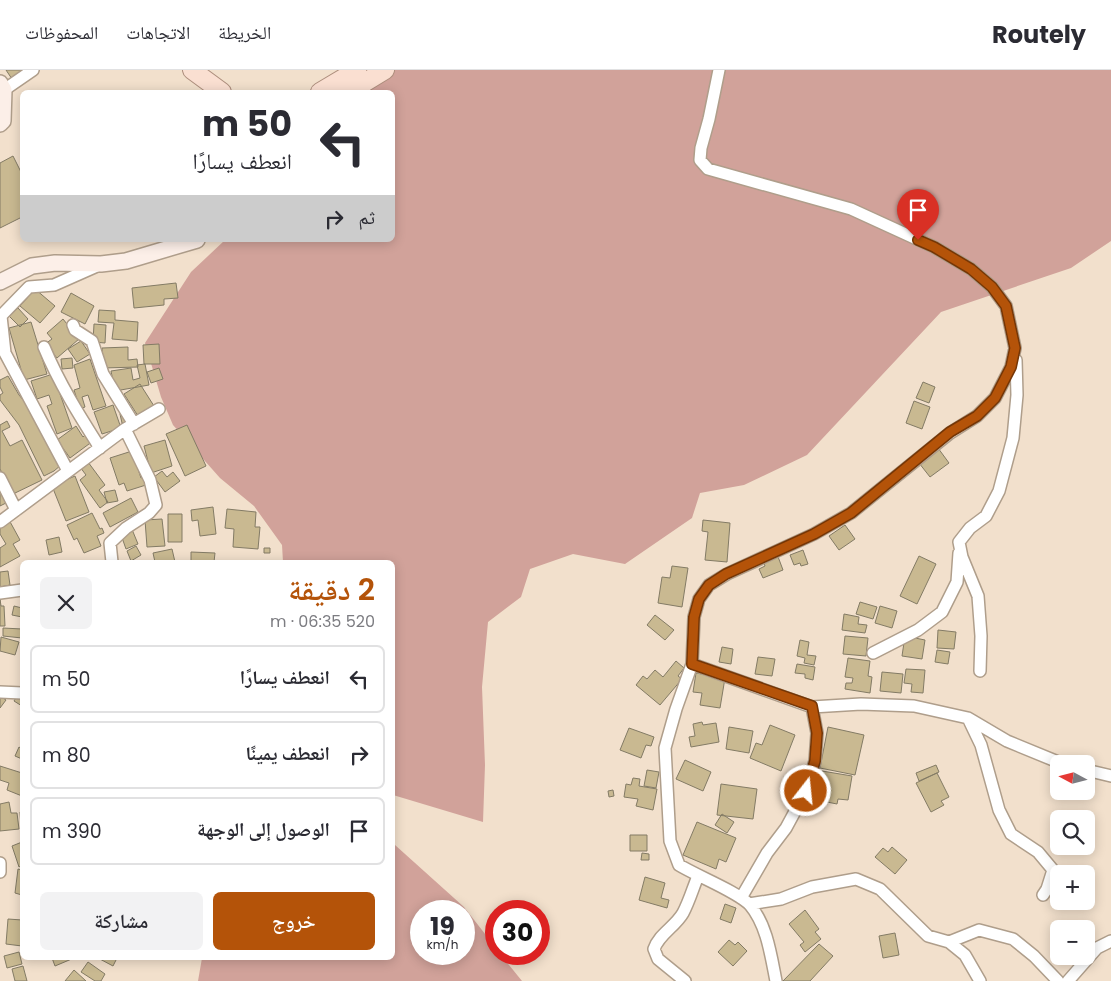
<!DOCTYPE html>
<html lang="ar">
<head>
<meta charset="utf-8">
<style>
	:root { --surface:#fff; --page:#f2f2f3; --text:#2b2b33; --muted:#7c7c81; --line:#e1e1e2; --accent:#b45309 }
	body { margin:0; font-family:Poppins,"Noto Naskh Arabic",sans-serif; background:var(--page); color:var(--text); direction:rtl; height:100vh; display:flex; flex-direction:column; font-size:19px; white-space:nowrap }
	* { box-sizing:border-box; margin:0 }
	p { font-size:16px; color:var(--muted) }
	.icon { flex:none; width:28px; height:28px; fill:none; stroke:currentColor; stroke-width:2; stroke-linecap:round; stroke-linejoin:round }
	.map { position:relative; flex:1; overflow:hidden; direction:ltr }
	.panel { position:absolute; left:20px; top:490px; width:375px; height:400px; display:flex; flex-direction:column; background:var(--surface); border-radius:8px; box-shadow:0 2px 12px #0003; direction:rtl }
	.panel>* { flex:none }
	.banner { position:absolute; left:20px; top:20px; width:375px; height:152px; border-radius:8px; box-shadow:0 2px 12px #0003; direction:rtl; background:#fff; color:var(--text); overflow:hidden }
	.needle { width:32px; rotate:277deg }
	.tools { position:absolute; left:1050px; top:685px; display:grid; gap:10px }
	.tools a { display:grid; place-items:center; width:45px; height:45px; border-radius:8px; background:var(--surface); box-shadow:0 2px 12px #0003; font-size:25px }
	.speed { position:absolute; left:410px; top:830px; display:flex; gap:10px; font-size:25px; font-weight:700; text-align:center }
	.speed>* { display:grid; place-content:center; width:65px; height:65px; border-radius:50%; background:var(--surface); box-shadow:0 2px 12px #0003; line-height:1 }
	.speed small { font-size:12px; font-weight:400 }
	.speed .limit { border:8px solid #d22; background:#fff; color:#111 }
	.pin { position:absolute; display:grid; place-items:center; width:42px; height:42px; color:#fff; margin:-51px -21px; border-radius:50% 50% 50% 0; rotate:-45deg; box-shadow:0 0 5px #0007 }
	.pin .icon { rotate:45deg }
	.me { position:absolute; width:55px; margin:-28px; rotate:16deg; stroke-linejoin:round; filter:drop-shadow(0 0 4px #0008) }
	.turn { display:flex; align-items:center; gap:18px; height:105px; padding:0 20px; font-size:22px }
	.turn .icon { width:65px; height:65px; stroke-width:2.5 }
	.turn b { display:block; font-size:35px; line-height:42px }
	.then { display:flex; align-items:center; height:48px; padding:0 20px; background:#0003; gap:10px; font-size:19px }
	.round { display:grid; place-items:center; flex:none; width:52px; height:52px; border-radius:8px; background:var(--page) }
	.headline { display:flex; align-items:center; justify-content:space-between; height:85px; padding:0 20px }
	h1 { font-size:30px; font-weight:600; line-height:38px; color:var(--accent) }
	.cta { display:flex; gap:10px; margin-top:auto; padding:10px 20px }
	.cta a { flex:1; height:58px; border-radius:8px; background:var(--accent); color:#fff; font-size:20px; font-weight:600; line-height:58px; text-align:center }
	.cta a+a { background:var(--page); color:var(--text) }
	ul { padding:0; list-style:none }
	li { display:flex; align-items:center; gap:15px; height:68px; margin:0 10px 8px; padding:0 10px; border:2px solid var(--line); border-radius:8px }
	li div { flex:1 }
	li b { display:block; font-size:19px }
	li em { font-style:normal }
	header { display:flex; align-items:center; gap:30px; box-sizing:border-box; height:70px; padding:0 25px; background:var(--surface); border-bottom:1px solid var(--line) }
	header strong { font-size:24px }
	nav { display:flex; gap:28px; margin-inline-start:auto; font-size:18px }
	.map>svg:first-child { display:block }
	.forest { fill:#d1a29a; fill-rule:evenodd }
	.building { fill:#c9b991; stroke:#837b65 }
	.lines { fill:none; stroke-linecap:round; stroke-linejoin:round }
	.street-casing { stroke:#af9e8b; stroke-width:14 }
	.secondary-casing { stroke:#af9e8b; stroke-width:18 }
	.primary-casing { stroke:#ad8e7d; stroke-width:20 }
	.street { stroke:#fff; stroke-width:11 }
	.secondary { stroke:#fcefe8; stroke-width:15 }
	.primary { stroke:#fadfd1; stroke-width:18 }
	.route-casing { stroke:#753606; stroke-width:12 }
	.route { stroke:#b45309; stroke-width:9 }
</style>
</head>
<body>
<header>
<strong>Routely</strong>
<nav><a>الخريطة</a><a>الاتجاهات</a><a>المحفوظات</a></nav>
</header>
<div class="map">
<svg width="1111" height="911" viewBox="0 0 1111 911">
	<rect width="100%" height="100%" fill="#f2e0cc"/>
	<path class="forest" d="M377,0h734v171l-40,27 -130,44 -134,143 -63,30 -44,8 -8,25 -67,46 -52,-10 -43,15 -9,28 -33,25 -6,65 3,78 -2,57 -90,-27 -1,-233h-109l-1,-17 -28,-39 -34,-28 -47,-53 -12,-28 -16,-54 46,-71 34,-32h167v-148h-47z
		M393,768l2,7 69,62 32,41v6h4l22,27h-324l4,-23h190zM421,841h43v43h-43z"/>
	<path class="building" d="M6,0h24l-16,12z
		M13,86l9,18v43l-22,11v-65z
		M176,213l2,15 -14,1v6l-30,3 -2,-20z
		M35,219l20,17 -15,17 -20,-17z
		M71,223l23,13 -9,18 -24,-12z
		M18,238l10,11 -8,8 -11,-11z
		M99,240l16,1v9l23,2 -1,19 -25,-2 2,-16 -16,-1z
		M63,249l16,20 -22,19 -12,-14 7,-5 -5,-6z
		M31,252l16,52 -23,6 -15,-52z
		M94,254l12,1 -1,18 -12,-1z
		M81,271l9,13 -13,8 -9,-13z
		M159,274l1,20h-16l-1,-19z
		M128,277v13l9,-1 1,8 -35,1 -1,-20z
		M72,288l1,10 -11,1 -1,-10z
		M90,289l16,47 -13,4 -5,-15 -6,2 3,10 -5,2 -6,-19 6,-2 -6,-23z
		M145,294l4,21 -34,6 -4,-20 20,-3 2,12 7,-2 -3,-13z
		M159,298l4,11 -12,4 -4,-11z
		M53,304l19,54 -15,6 -10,-28 5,-2 -3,-9 -12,4 -6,-18z
		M8,306l11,19 15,18 27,52 -7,6 -10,5 -25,-51 -19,-25v-5l3,-2 -3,-6v-7z
		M923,312l12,5 -6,16 -13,-5z
		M140,314l14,22 -16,10 -14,-22z
		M914,331l16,6 -8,22 -16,-6z
		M113,335l8,23 -19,6 -8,-22z
		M126,342l2,10 -6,1 -2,-9z
		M7,351l3,6 -8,4 8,15 12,-6 20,40 -29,14 -13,-25v-44z
		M187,355l19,41 -21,10 -19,-42z
		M76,356l7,11 4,-4 6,8 -23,17 -13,-18z
		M165,370l7,26 -21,7 -7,-27z
		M938,378l11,15 -19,14 -11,-14z
		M132,381l9,27 2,-1 3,8 -19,6 -3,-8 -5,2 -9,-27z
		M88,392l17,23 -6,5 9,12 -8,6 -20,-28 6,-5 -6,-8z
		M162,401l5,6 6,-5 7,9 -15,11 -11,-15z
		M75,406l14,36 -23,9 -14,-35z
		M0,415l8,17 -8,4z
		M115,420l3,11 -11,2 -3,-11z
		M131,428l7,14 -28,15 -7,-14z
		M213,437l3,27 -16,2 -2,-16 -6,1 -1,-11z
		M227,439l29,3 -1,15h5l-2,22 -25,-2 1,-18 -9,-1z
		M92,443l8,16 2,-1 2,5 -7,3 4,10 -17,7 -7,-15 -3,2 -7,-15z
		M168,444h14v28h-14z
		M8,448l12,22 -7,4 7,12 -20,11v-19l6,-4 -6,-10v-11z
		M162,449l3,27 -18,1 -2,-27z
		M703,450l27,3 -3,39 -22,-2 3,-28 -6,-1z
		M845,455l10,14 -16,11 -10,-14z
		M131,457l7,17 -12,5 -6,-17z
		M59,467l3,15 -13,3 -3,-15z
		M136,476l5,9 -10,6 -4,-10z
		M264,478h6v5h-6z
		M172,479l3,13h-20l-2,-9z
		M803,480l5,14 -7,2 -1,-3 -6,2 -4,-10z
		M191,482l24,1 -1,9h-23z
		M777,484l6,16 -20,8 -4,-9 6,-3 -2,-6z
		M919,486l17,8 -19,40 -17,-8z
		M672,496l16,2 -6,39 -24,-4 4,-26 8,1z
		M8,501l2,14 -10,2v-15z
		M0,529l1,7h3l1,20h-5z
		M860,532l17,5 -4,12 -17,-5z
		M14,536l8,2v9l-10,-2z
		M880,536l17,5 -5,17 -17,-5z
		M844,544l15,3 -1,7 9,1 -2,8 -23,-3z
		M655,545l19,15 -9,10 -18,-15z
		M3,558l19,1v9l-19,-2z
		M938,560l18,2 -2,17 -17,-1z
		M845,566l23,2 -2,18 -23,-2z
		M905,566l20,4 -3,19 -20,-3z
		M1,567l18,5 -4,13 -15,-4z
		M800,570l9,2 -2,13 9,1 -2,9 -10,-2 1,-5 -8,-2z
		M722,577l11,2 -2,15 -12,-2z
		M937,580l13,2 -2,12 -13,-2z
		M758,587l17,2 -3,17 -17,-2z
		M848,588l22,3 -2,15 4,1 -2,16 -25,-4 1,-6h6l1,-5 -8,-1z
		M676,591l8,7 -6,8 4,3 -22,26 -24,-20 7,-9 4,3 8,-9 8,7z
		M797,594l18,3 -2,13 -8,-2v-4l-10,-1z
		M906,599l19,1 -2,23 -12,-1 1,-8 -8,-1z
		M882,602l21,2 -2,19 -21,-2z
		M696,603l29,5 -5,30 -20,-3 2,-12 -9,-1z
		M21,619h1v17l-8,-5z
		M0,626l6,4 -6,8z
		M702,652l1,3 13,-2 3,19 -28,5 -2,-10 6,-1 -2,-12z
		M770,655l25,10 -14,36 -31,-13 6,-15 6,2z
		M729,657l24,4 -4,22 -23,-4z
		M828,657l36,8 -9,40 -35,-7z
		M629,658l25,9 -3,9 -5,-1 -5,13 -21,-8z
		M19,677l3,2v10l-7,-3z
		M685,690l26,12 -8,19 -27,-12z
		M936,695l3,7 -20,9 -3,-8z
		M0,696l22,7v23l-15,-6 2,-7 -9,-3z
		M647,700l12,2 -3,16 -12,-2z
		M822,701l30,5 -4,24 -10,-1 -1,5 -20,-4z
		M937,703l12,24 -8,4 3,4 -13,7 -15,-29z
		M633,708l7,1 -1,7 18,3 -4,21 -17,-4 2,-7 -14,-2 2,-13 5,1z
		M721,714l36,5 -4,30 -36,-4z
		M613,720l1,6 -5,1 -1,-6z
		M9,732l2,11h6l2,16 -19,2v-27z
		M20,742h2v15l-1,1z
		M722,744l12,8 -7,11 -12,-8z
		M697,752l39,16 -10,24 -7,-3 -3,10 -33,-14z
		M630,765h17v16h-17z
		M22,772v23l-3,2 -7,-21z
		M892,777l15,13 -12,14 -20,-17 8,-9 5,4z
		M642,783l7,1v6h-8z
		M18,799l4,1v25l-7,-2z
		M645,807l20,6 -4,15 8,2 -2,8 -28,-8z
		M725,834l11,4 -5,15 -11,-4z
		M805,840l14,19 -4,3 6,7 -16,13 -5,-7 4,-3 -15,-18z
		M8,849l14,1v26l-16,-2z
		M895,863l4,22 -16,3 -4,-22z
		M729,870l6,5 3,-3 9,9 -14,15 -15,-14z
		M819,874l14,12 -23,25h-27z
		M19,882l3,12 -15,4 -3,-12z
		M52,888h22l-19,8z
		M98,888h19l-4,8z
		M88,892l17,12 -4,7h-6l-14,-9z
		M23,896l4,15h-12l-3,-12z
		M74,900l12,11h-21z"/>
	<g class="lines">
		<g class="street-casing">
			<path id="street" d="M719,0l-10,49 -8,29 -1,12 8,9 143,40 83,38 37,22 21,18 14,19 9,42 -4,19 -16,31 -18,18 -27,17 -99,80 -37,21 -87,40 -18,11 -10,14 -5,18 -2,47 -16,45 -11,39 5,93 9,24c18,11 59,27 71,40 17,20 21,51 26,76
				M4,20l29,-20
				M73,255l2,5 17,11 11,33 31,50
				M44,277c15,36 35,68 56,101
				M68,401l-63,-118 -4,-37 28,-29 25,-2 43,-19
				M0,408l16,32
				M0,452l125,-93 34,-20
				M112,492l-2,-19 16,-15 23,-15 7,-8 -6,-25 -25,-51
				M0,523l22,-3
				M873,583l45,-23 24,-18 15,-30 2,-29
				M692,594l120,43 49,-3 53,2 54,12 39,23 56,23
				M980,601l1,-35 -3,-40 -16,-39 -3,-15 11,-14 16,-12 13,-25 14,-53 4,-43 -1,-35
				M0,622l22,1
				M968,648l13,27 18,65 12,24 27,18 15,18 -6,19 -4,6
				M1086,700l25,6
				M0,793v9
				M741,828l26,-45 19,-25 20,-37 9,-30 2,-28 -5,-26
				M749,834l32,-5 31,-12 44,-8 24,10 48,47 21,6 16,13 15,26
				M949,872l30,-12 34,9 21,17 24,25
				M685,911l-27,-22 -4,-10c5,-15 21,-22 29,-36 6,-11 10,-25 15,-37
				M1068,911l29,-33 14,-7"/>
		</g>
		<g class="secondary-casing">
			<path id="secondary" d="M0,13l4,7 -1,31 -3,3
				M0,212l32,-16 23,-3 46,1 25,-3 71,-21"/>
		</g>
		<g class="primary-casing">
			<path id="primary" d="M192,0l30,22
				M320,22l37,-22
				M349,22l36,-22"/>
		</g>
		<use href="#street" class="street"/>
		<use href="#secondary" class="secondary"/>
		<use href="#primary" class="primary"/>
	</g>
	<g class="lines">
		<g class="route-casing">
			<path id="route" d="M806,721l9,-30 2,-28 -5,-27 -120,-42 2,-47 5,-18 10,-14 17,-11 88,-40 37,-21 99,-81 27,-16 18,-18 16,-31 4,-19 -9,-42 -14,-19 -21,-18 -37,-22 -16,-7"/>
		</g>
		<use href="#route" class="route"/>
	</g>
</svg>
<div class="tools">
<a><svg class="needle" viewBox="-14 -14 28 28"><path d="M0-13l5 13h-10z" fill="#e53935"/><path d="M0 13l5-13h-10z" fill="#7c7c81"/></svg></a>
<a><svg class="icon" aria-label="search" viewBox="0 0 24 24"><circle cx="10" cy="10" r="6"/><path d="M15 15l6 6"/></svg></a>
<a>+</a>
<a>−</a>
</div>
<div class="speed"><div>19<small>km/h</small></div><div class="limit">30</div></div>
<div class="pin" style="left:918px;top:170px;background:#d93025"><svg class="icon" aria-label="arrive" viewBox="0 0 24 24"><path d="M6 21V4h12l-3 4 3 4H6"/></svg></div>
<svg class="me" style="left:806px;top:721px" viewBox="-20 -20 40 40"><circle r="17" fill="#b45309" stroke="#fff" stroke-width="3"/><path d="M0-11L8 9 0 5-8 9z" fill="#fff"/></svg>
<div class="banner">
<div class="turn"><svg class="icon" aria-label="left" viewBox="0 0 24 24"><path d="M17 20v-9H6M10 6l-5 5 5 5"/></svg><div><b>50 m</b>انعطف يسارًا</div></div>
<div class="then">ثم<svg class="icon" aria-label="right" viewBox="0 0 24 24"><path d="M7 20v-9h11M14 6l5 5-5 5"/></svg></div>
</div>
<section class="panel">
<div class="headline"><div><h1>2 دقيقة</h1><p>520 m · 06:35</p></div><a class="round"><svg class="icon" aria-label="close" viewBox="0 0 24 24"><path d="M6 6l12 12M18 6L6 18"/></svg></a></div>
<ul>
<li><svg class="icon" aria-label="left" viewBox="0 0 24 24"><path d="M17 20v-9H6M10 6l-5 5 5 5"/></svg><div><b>انعطف يسارًا</b></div><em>50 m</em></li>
<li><svg class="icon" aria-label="right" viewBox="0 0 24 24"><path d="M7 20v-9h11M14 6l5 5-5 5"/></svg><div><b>انعطف يمينًا</b></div><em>80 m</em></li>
<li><svg class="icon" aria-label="arrive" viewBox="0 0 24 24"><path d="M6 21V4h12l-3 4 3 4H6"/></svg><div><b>الوصول إلى الوجهة</b></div><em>390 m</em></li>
</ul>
<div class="cta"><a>خروج</a><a>مشاركة</a></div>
</section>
</div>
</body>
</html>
